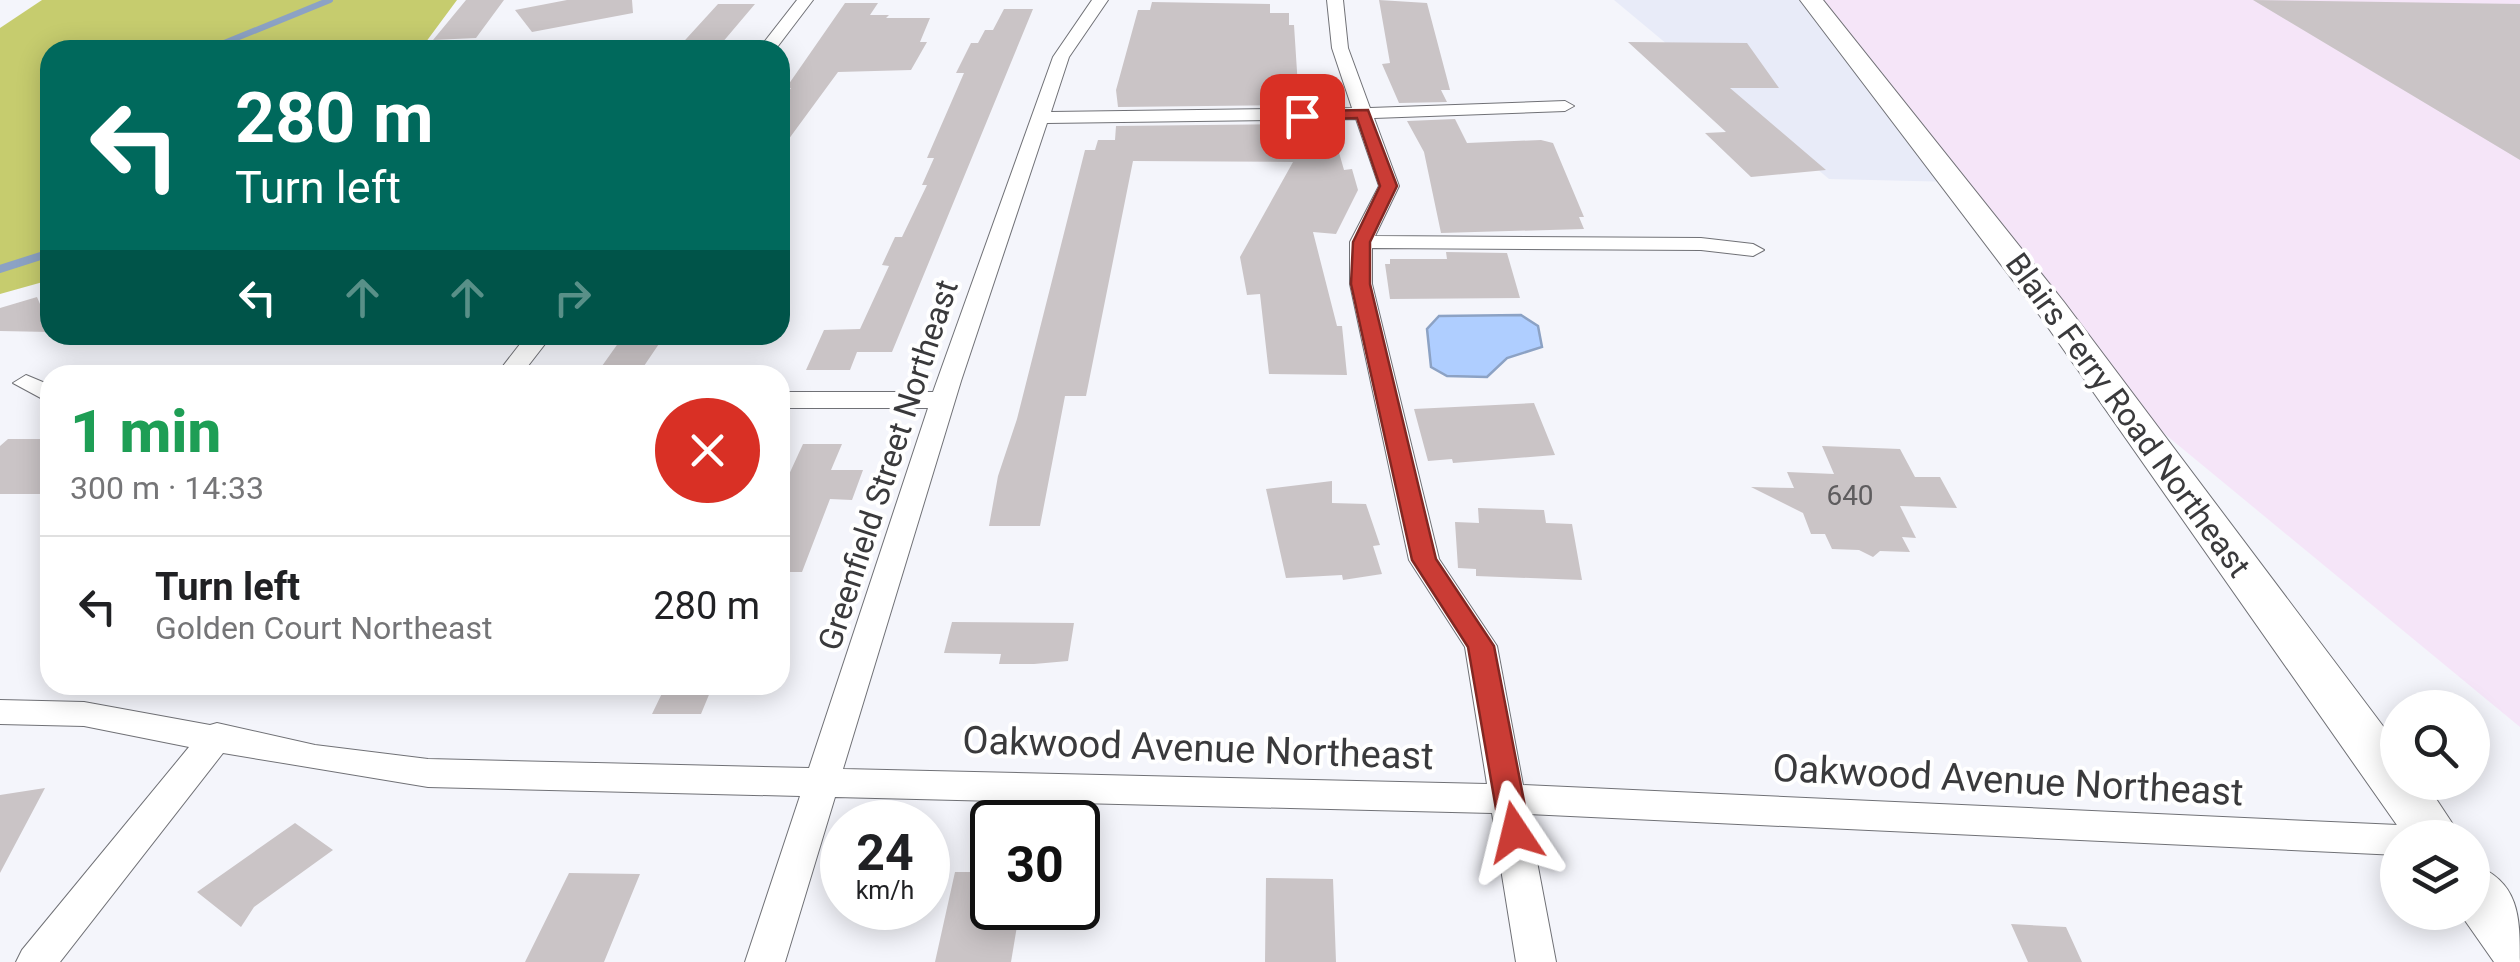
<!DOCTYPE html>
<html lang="en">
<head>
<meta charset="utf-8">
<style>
	:root { --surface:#fff; --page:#f6f6f6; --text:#202124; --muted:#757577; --line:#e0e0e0 }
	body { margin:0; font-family:Roboto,sans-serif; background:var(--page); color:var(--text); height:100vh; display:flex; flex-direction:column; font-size:38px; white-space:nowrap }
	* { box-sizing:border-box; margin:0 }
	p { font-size:32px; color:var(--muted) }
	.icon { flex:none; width:55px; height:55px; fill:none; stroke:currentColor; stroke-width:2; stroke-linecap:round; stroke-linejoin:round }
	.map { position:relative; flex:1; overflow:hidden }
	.panel { position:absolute; left:40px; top:365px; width:750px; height:330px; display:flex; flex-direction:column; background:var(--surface); border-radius:30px; box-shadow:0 5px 25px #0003 }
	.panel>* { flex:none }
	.top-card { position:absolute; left:40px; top:40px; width:750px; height:305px; border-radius:30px; box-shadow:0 5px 25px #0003; background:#00695c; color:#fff; overflow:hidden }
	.controls { position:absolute; left:2380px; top:690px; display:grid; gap:20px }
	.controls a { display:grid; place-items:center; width:110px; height:110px; border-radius:50%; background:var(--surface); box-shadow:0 5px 25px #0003; font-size:50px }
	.speed { position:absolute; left:820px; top:800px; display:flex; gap:20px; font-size:50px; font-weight:700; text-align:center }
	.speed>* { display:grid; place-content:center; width:130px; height:130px; border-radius:50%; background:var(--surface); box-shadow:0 5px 25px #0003; line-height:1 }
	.speed small { font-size:25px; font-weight:400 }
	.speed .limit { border:5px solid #111; border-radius:15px; background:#fff; color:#111 }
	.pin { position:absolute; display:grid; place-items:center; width:85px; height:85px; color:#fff; margin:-42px; border-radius:20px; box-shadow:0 5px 15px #0006 }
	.me { position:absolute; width:110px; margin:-55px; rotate:350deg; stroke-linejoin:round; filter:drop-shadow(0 0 8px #0008) }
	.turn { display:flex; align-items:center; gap:35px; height:210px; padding:0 30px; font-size:45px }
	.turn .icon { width:130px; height:130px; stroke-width:2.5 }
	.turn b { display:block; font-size:70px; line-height:85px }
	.lanes { display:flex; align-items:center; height:95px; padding:0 30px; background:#0003; justify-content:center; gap:50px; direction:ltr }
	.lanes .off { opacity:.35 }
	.round { display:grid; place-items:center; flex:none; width:105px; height:105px; border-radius:52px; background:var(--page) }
	.summary { display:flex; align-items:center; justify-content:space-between; height:170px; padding:0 30px }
	h1 { font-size:60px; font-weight:800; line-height:75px; color:#1e9e55 }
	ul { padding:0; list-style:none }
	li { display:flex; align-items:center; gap:30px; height:140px; padding:0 30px; border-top:2px solid var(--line) }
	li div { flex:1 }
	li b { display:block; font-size:38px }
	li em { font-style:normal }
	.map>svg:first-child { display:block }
	.built { fill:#e8ebf8 }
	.industrial { fill:#f5e5f8 }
	.green { fill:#c6cc6e }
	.water { fill:#afceff; stroke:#8ca2c4; stroke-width:2.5 }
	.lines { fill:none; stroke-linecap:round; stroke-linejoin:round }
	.stream-far1 { stroke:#8ca2c4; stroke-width:6 }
	.stream { stroke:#8ca2c4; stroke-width:8 }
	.building { fill:#cac4c6 }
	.street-casing { stroke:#707176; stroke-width:2 }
	.secondary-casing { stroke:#707176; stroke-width:2 }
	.street { fill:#fff; fill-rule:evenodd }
	.secondary { fill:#fff; fill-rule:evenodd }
	.route { fill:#ca3c35; stroke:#832722; stroke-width:2.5 }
	.labels { text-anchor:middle; stroke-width:8; stroke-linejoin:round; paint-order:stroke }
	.number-label { font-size:28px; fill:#5e5c5e }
	.street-label { font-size:32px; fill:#3a3a3c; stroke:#fff }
	.near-street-label { font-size:38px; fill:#3a3a3c; stroke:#fff }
</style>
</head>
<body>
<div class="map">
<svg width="2520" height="962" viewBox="0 0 2520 962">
	<rect width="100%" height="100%" fill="#f4f5fb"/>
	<path class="built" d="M1614,0h197l145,182 -127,-3z"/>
	<path class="industrial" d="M1811,0h709v727l-405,-334z"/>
	<path class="green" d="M42,0h415l-37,50h-370v230l-50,14v-266z"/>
	<path class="water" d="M1521,315l17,11 4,21 -35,11 -20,19 -40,-1 -16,-9 -4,-38 12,-13z"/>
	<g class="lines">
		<path class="stream-far1" d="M207,50l123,-50"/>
		<path class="stream" d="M0,269l50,-16"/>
	</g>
	<path class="building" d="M466,0h38l-28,38 -43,2z
		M567,0h65l1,13 -101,19 -17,-22z
		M1379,0l48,3 23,87h-9l6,12 -48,1 -17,-39 8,-1z
		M2253,0l267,4v156l-95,-57z
		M1152,2l118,2v9h19v12h5l4,62h-10l2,18 -172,2 -2,-17 22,-80h12z
		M845,3h33l-8,12h19l-3,3h44l-10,24h7l-16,28 -73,2 -58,79v-48l11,-15h-5z
		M718,4h37l-39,46h-40z
		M1004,9h29l-141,343h-35l-7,18h-44l18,-40 36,-1 29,-63 -7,-1 13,-28h7l25,-52h-5l12,-27h-7l37,-85h-8l15,-30h7l7,-13h8z
		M1628,42l119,1 32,45h-49l96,82 -75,7 -46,-44 21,-1z
		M1455,119l12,24 74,-3 12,3 31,74h-5l5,12 -143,4 -17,-81 -17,-31z
		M1293,124l4,31 2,-4 39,-2 6,21 8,-1 6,21 -22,44 -23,-2 24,94h5l5,49 -78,-1 -9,-80 -13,1 -7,-38 53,-95 -160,-1 -47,235h-21l-25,130h-51l9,-50 19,-57 68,-269h10l3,-10h17l1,-14z
		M1446,252l61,1 13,45 -130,1 -5,-35h5v-5h57z
		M37,297l3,7 10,-3v31l-50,-1v-23z
		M624,335h41l-21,31h-42z
		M1534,403l21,52 -102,8 -1,-4 -24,2 -14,-52z
		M8,439h42v55h-50v-48z
		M803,444h39l-11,26h32l-11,30 -22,-1 -28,73h-22v-78z
		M1822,446l78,3 15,28h25l17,31 -57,-2 16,32 -14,-1 8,15 -30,-1 -7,6 -14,-7 -27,-1 -7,-15h-14l-8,-21 -52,-26 43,1 -7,-16 47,2z
		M1332,481v22l34,1 14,41 -7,1 9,28 -39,6 -1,-5 -56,3 -20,-89z
		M1478,508l66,2 2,13 26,1 10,56 -106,-4v-7l-18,-1 -3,-46 24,1z
		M952,622l122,1 -6,38 -34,3h-35l2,-10 -57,-1z
		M666,685h47l-12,29h-49z
		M45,788l-45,85v-78z
		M295,823l38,27 -79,57 -13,20 -44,-35z
		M955,872h37v36h28l-9,54h-76z
		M569,873l71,1 -36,88h-79z
		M1266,878l67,1 3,83h-71z
		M2011,924l55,3 16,35h-54z"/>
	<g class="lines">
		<g class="street-casing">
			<path id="street" d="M797,0h16l-38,50h-17z
				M1092,0h16l-39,57 -18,55 301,-4 -20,-60 -5,-48h16l5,48 22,60 195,-7 9,5 -9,5 -191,7 25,68 -24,50 326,2 52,6 11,6 -11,6 -52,-6 -329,-2v36l67,275 58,87 26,139 875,40 13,4 4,9h-17v17l-870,-41 28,148h-40l-24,-149 -657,-16 -50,165h-40l55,-166 -372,-9 -205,-34 -163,209h-44l6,-12 167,-203 -105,-21 -84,-2v-24l84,2 126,23 7,-2 98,22 113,14 381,9 119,-360h-148v-16h153l120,-335zM1356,119l23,67 -29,56v42l59,276 56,87 22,137 -644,-15 118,-388 86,-258z
				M527,335h25l-31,40h-25z
				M26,375l24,10v18l-37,-20z"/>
		</g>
		<g class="secondary-casing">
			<path id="secondary" d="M1800,0h23l241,302 334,444v36h27l37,56h-56l-366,-522z
				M2472,864c48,17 48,53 48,98h-26l-35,-50h13z"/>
		</g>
		<use href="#street" class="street"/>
		<use href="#secondary" class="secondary"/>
	</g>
	<path class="route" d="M1368,110l29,76 -27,56v42l66,275 58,87 36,186 -5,8 -10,4 -11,-4 -4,-8 -32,-185 -56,-87 -61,-276 2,-42 27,-56 -23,-68 -55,2 -7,-4 7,-5z"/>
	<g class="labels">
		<g class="number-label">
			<text x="1850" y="505">640</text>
		</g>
		<g class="street-label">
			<text transform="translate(2128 415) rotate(54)" y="11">Blairs Ferry Road Northeast</text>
			<text transform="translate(888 465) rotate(-72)" y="11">Greenfield Street Northeast</text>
		</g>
		<g class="near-street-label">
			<text transform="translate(1198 748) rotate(2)" y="13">Oakwood Avenue Northeast</text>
			<text transform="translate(2008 780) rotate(3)" y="13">Oakwood Avenue Northeast</text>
		</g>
	</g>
</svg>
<div class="controls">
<a><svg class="icon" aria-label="search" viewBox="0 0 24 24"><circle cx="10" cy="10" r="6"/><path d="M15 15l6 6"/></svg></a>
<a><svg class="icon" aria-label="layers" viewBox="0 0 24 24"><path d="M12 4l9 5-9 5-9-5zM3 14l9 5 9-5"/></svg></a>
</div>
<div class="speed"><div>24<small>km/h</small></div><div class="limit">30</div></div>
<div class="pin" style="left:1302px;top:116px;background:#d93025"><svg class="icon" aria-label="arrive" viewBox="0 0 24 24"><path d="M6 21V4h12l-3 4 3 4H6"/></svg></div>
<svg class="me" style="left:1515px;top:832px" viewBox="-20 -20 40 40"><path d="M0-17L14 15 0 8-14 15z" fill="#ca3c35" stroke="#fff" stroke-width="4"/></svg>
<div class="top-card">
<div class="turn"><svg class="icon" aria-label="left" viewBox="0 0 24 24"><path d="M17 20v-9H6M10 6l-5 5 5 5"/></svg><div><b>280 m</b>Turn left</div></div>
<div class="lanes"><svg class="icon" aria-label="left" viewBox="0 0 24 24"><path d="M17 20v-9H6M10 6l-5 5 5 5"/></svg><svg class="icon off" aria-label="ahead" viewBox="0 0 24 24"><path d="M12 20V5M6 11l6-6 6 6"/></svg><svg class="icon off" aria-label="ahead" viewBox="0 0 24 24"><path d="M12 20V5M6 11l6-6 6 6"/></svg><svg class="icon off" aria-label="right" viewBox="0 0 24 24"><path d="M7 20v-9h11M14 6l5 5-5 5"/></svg></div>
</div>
<section class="panel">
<div class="summary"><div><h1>1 min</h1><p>300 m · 14:33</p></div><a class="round" style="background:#d93025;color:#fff"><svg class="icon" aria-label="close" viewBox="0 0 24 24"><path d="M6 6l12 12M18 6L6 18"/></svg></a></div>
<ul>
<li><svg class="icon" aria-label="left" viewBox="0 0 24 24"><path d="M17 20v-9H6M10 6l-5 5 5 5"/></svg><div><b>Turn left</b><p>Golden Court Northeast</p></div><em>280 m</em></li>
</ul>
</section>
</div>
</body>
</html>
